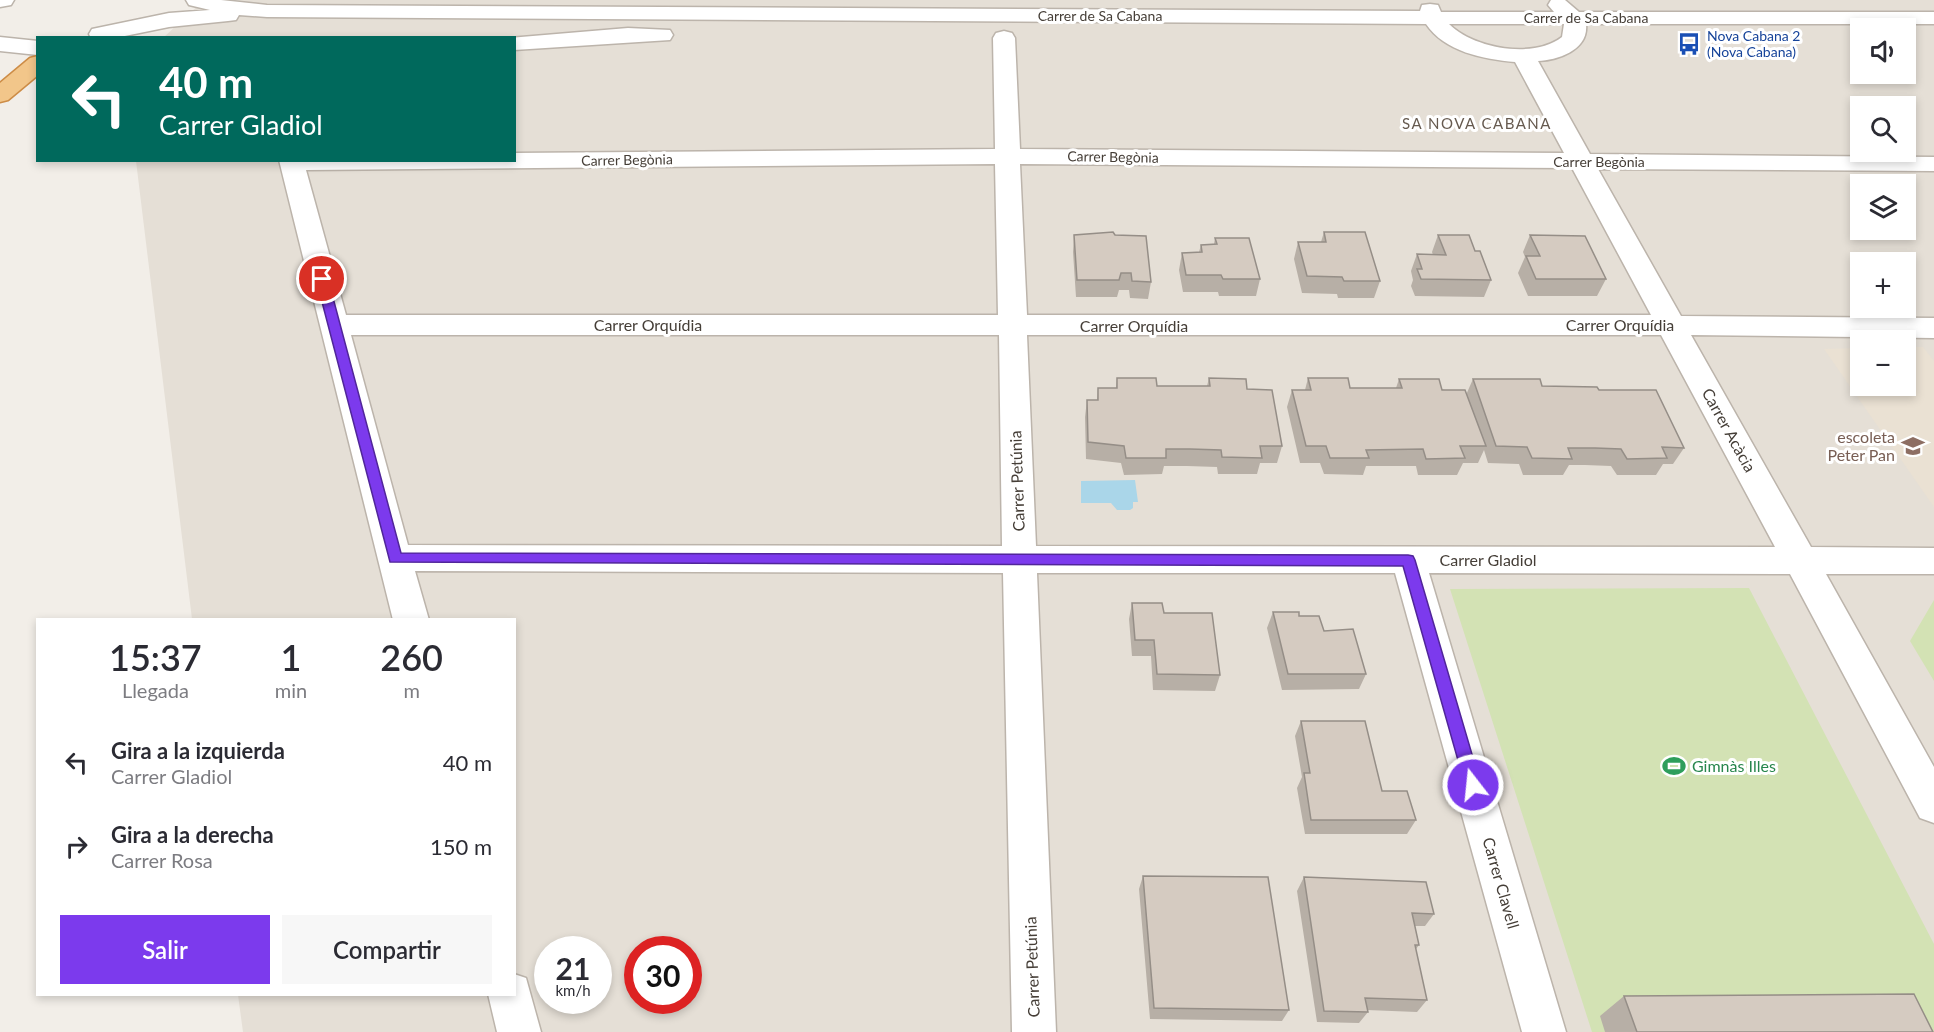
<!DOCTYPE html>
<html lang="es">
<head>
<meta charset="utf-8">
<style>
	:root { --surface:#fff; --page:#f7f7f7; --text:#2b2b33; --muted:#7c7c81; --accent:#7c3aed }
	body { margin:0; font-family:Lato,sans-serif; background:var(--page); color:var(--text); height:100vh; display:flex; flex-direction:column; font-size:22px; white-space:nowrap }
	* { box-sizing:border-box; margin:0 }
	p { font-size:20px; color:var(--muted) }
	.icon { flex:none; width:33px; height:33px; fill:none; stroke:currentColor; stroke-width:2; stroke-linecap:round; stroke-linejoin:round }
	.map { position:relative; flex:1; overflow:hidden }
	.sheet { position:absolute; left:36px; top:618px; width:480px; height:378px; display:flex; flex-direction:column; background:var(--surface); border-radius:0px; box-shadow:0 3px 9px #0003 }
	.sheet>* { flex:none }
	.guide { position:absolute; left:36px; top:36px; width:480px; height:126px; border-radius:0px; box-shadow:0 3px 9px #0003; background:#00695c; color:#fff; overflow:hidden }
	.controls { position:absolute; left:1850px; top:18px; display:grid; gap:12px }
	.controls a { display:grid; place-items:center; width:66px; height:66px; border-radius:0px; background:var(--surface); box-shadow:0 3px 9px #0003; font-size:30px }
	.speed { position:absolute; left:534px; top:936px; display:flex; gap:12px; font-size:30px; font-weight:700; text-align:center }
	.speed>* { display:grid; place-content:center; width:78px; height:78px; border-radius:50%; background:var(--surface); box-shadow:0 3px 9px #0003; line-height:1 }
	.speed small { font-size:15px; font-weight:400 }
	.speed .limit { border:9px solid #d22; background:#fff; color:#111 }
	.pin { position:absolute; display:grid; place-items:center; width:51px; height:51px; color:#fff; margin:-26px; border:3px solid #fff; border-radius:50%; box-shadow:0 2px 6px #0007 }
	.me { position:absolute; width:66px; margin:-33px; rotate:344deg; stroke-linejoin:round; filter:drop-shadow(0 0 4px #0008) }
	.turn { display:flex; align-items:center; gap:21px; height:126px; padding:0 24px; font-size:27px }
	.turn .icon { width:78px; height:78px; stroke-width:2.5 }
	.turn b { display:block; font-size:42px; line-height:51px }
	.eta { display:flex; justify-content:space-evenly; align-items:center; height:102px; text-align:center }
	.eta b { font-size:36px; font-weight:600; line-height:42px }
	.primary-button { display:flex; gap:12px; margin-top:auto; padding:12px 24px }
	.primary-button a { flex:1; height:69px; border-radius:0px; background:var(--accent); color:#fff; font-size:24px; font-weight:600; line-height:69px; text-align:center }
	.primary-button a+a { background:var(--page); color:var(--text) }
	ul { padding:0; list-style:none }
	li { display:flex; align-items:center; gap:18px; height:84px; padding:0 24px }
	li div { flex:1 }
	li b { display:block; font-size:22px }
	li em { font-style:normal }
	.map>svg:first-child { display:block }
	.residential { fill:#e5dfd6; fill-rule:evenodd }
	.education { fill:#eae1d3 }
	.green { fill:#d3e2b4 }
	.water { fill:#aad6e9 }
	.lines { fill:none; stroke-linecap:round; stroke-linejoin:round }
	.minor-casing { stroke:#bcb4ab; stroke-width:3 }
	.trunk-casing { stroke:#cd8c46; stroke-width:3 }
	.minor { fill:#fff; fill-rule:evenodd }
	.trunk { fill:#f2c68a; fill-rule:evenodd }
	.wall { fill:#b7afa6 }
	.building { fill:#d5cbc1; stroke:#958e87; stroke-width:1.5 }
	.route { fill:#7c3aed; stroke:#51269a; stroke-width:1.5 }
	.labels { text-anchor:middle; stroke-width:6; stroke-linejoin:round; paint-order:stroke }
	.far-street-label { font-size:14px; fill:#453e37; stroke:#fff }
	.far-transit-label { font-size:14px; fill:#164399; stroke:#fff; text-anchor:start }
	.far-neighbourhood-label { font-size:15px; letter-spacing:1.5px; fill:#665a4f; stroke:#fff }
	.street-label { font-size:16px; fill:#453e37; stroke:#fff }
	.education-label { font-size:16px; fill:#785e54; stroke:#fff; text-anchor:end }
	.leisure-label { font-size:16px; fill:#27864d; stroke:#fff; text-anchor:start }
</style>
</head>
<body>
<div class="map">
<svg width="1934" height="1032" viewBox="0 0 1934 1032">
	<rect width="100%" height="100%" fill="#f2eee8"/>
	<path class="residential" d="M204,0h1730v1032h-1691l-5,-37 276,-1v-374l-322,-1 -56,-458 378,-1v-122l-350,-1zM1860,28h45v46h-45zM1860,106h45v46h-45zM1860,184h45v46h-45zM1860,262h45v46h-45zM1860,340h45v46h-45zM548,950h50v50h-50zM638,950h50v50h-50z"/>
	<path class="education" d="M1905,347h18l11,14v146l-110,-158 36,-1v38h45z"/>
	<path class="green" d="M1749,588l185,356v88h-342l-142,-443z
		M1934,600v81l-24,-40z"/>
	<path class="water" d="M1135,480l3,22h-5v6l-3,2h-13l-6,-7h-30v-22z"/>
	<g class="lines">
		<g class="minor-casing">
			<path id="minor" d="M0,0h14l-3,5 -11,2z
				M186,0h35l46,5 1153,6 2,-6 8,-1 8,1 3,7h113l-6,-7 3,-5h14l14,12h355v12h-348c3,26 -28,36 -48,37l52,93 344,3v14l-336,-2 83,147 253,2v20l-243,-3 120,212 123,1v26h-108l108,193v56l-14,-5 -130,-244 -361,-1 137,459h-44l-127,-459h-358l19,459h-44l-9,-459 -588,-2 14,49h-36l-114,-460h235v-7l481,-4 -2,-111 3,-5 8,-2 8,2 3,5 5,111 544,4 -49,-91c-32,-3 -70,-10 -89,-38l-1159,-7 -28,-2 -3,5 -8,1 -59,6 -54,11h-24l-2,-4 3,-5 77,-16 41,-3 -21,-5zM1449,24h115l-2,13c-28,22 -88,12 -113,-13zM995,164l3,151h-652l-40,-145zM1020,164l552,4 79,147h-624zM351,335h648l3,211 -594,-1zM1027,335h634l114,212 -739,-1z
				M628,28l42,2 3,5 -3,5 -156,10v-12h-5z
				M0,37l38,4v14l-38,-4z
				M514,974l12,4 15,54h-44l-9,-38h26z"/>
		</g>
		<g class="trunk-casing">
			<path id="trunk" d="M38,56v19l-30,25 -8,2v-19l30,-25z"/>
		</g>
		<use href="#minor" class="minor"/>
		<use href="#trunk" class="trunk"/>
	</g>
	<path class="wall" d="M1324,232l56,49 -6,17h-36l-1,-4 -35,-1 -8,-34 4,-17h23z
		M1074,235h41l36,47 -3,17 -18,-1 -1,-8h-10l-2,7h-41l-3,-45z
		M1438,235l37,16 16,29 -7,17 -69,-1 -4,-10 2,-6 -2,-9 6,-17 16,1 -1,-3z
		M1530,235l76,44 -9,17h-69l-10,-23 7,-16 -2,-5z
		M1215,238l45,41 -4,17h-37l-1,-4h-35l-4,-22 3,-17 17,-1 2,-7 13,-1z
		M1117,378l40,8h50l2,-8 38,11 35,57 -5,17h-17l-3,11h-39l-1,-7 -30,-1h-23l-2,8 -38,1 -3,-12 -35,-4 -1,-42 2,-17h10l1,-12h18z
		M1308,378l42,10h46l3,-9 67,16 7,-16 69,7 57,4 85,58 -11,16h-10l-7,11h-39l-6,-9 -26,-1h-16l-6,10h-40l-4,-11 -31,-1 -4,-13 -6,13h-15l-6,12h-39l-2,-9h-50l-3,9 -39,-1 -4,-11h-20l-13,-56 5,-17h13z
		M1132,603l32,10 56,62 -5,16 -62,-1 -2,-34h-19l-3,-37z
		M1273,612l26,4 25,15 42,43 -7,15 -77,1 -15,-62z
		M1301,721l115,99 -9,14h-102l-8,-46 5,-11 -7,-41z
		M1143,876l146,134 -7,11 -132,-2 -11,-130z
		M1304,877l130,37 -9,12h-10l4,19 -3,4 11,51 -10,12 -50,-2 1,2 -9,11 -42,-1 -20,-131z
		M1624,996l309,36h-328l-5,-16z"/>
	<path class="building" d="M1113,232l2,3 31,1 5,46 -19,-1 -1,-8h-10l-2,7h-42l-3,-45z
		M1324,232h41l15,49h-36l-2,-4 -35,-1 -9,-34h28z
		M1438,235h31l6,16h5l11,29 -70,-1 -4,-10h5l-5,-15 29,1z
		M1530,235l55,1 21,43h-70l-10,-23h14z
		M1215,238h34l11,41h-37l-2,-4h-35l-4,-22 20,-1 -1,-7 16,-1z
		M1117,378h39l1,8h53l-1,-8 37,1 1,10 25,1 10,56h-22l2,12 -40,-1 -1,-7 -31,-1h-24v9h-40l-2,-12 -36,-4 -1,-42h11v-12h19z
		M1308,378h40l2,10h52l-3,-9h40l3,11h23l21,56h-26l5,12 -39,1 -3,-10 -57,1 3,8h-39l-4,-12h-20l-14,-56h19z
		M1473,379h67l2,7 55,1 2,3h57l28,58 -22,-1 5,11 -40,1 -6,-10 -26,-1h-27l4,11 -40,-1 -5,-11 -31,-1z
		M1132,603h30l2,10h48l8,62 -63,-1 -3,-34h-19z
		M1273,612h26v4h20l5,15 29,-2 13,45h-78z
		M1301,721h64l17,70h25l9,29h-105l-7,-47h6z
		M1143,876l125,1 21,133 -135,-2z
		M1304,877l122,5 8,32 -22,-1 7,32h-4l12,55 -62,-2 3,14 -44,-1z
		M1914,994l19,38h-296l-13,-36z"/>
	<path class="route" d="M322,275l6,4 73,274 1007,2 5,1 2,4 66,225 -3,5 -5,2 -6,-2 -2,-5 -62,-219 -1013,-4 -74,-283z"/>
	<defs>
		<g id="bus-bare" transform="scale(1.8)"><path d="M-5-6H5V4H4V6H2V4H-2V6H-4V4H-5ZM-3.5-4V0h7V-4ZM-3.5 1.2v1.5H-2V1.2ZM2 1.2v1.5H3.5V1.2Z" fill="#1a4fb4" stroke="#fff" stroke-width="2.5" paint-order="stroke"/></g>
		<g id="school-bare" transform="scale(1.8)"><path d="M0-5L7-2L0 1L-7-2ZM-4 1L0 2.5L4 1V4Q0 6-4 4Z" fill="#8d6e63" stroke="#fff" stroke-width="2.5" paint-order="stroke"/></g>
		<g id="stadium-bare" transform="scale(1.8)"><path d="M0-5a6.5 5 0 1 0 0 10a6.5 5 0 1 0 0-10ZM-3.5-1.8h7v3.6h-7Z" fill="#2e9e5b" stroke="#fff" stroke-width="2.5" paint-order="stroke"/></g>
	</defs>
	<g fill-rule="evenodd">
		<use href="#bus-bare" x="1689" y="44"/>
		<use href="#school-bare" x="1913" y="446"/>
		<use href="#stadium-bare" x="1674" y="766"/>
	</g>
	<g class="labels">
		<g class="far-street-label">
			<text x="1100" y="21">Carrer de Sa Cabana</text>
			<text x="1586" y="23">Carrer de Sa Cabana</text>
			<text transform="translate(1113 157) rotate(1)" y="5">Carrer Begònia</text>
			<text transform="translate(627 160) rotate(-1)" y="5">Carrer Begònia</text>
			<text x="1599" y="167">Carrer Begònia</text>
		</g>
		<g class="far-transit-label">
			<text x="1707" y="41">Nova Cabana 2<tspan x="1707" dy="16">(Nova Cabana)</tspan></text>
		</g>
		<g class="far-neighbourhood-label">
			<text x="1477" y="129">SA NOVA CABANA</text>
		</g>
		<g class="street-label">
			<text x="648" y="331">Carrer Orquídia</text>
			<text x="1620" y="331">Carrer Orquídia</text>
			<text x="1134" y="332">Carrer Orquídia</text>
			<text transform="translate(1729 430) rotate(61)" y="6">Carrer Acàcia</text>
			<text transform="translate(1017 481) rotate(-92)" y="6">Carrer Petúnia</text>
			<text x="1488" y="566">Carrer Gladiol</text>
			<text transform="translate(1501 883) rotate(74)" y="6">Carrer Clavell</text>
			<text transform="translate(1032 967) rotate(-92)" y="6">Carrer Petúnia</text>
		</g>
		<g class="education-label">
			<text x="1895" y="443">escoleta<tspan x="1895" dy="18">Peter Pan</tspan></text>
		</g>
		<g class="leisure-label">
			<text x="1692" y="772">Gimnàs Illes</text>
		</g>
	</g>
</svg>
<div class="controls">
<a><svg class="icon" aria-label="sound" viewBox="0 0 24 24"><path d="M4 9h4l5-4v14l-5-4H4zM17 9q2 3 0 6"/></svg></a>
<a><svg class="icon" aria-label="search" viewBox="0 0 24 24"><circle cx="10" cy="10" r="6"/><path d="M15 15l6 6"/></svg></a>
<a><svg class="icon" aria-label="layers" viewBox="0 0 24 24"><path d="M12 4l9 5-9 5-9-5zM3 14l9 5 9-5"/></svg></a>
<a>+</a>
<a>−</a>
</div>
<div class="speed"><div>21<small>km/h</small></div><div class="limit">30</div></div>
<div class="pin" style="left:322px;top:279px;background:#d93025"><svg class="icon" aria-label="arrive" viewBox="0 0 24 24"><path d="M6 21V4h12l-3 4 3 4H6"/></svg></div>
<svg class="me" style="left:1473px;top:785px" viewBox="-20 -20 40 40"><circle r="17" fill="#7c3aed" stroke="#fff" stroke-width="3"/><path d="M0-11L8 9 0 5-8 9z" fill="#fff"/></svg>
<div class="guide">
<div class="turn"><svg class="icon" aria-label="left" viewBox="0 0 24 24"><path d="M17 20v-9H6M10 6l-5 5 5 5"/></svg><div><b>40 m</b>Carrer Gladiol</div></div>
</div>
<section class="sheet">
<div class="eta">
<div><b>15:37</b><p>Llegada</p></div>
<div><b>1</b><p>min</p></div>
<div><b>260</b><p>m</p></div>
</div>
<ul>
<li><svg class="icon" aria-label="left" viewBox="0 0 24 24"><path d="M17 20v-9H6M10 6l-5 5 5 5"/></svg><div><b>Gira a la izquierda</b><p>Carrer Gladiol</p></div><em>40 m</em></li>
<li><svg class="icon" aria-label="right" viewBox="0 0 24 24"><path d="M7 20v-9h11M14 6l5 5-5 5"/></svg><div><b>Gira a la derecha</b><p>Carrer Rosa</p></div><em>150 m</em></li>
</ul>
<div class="primary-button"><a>Salir</a><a>Compartir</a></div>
</section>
</div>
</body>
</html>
